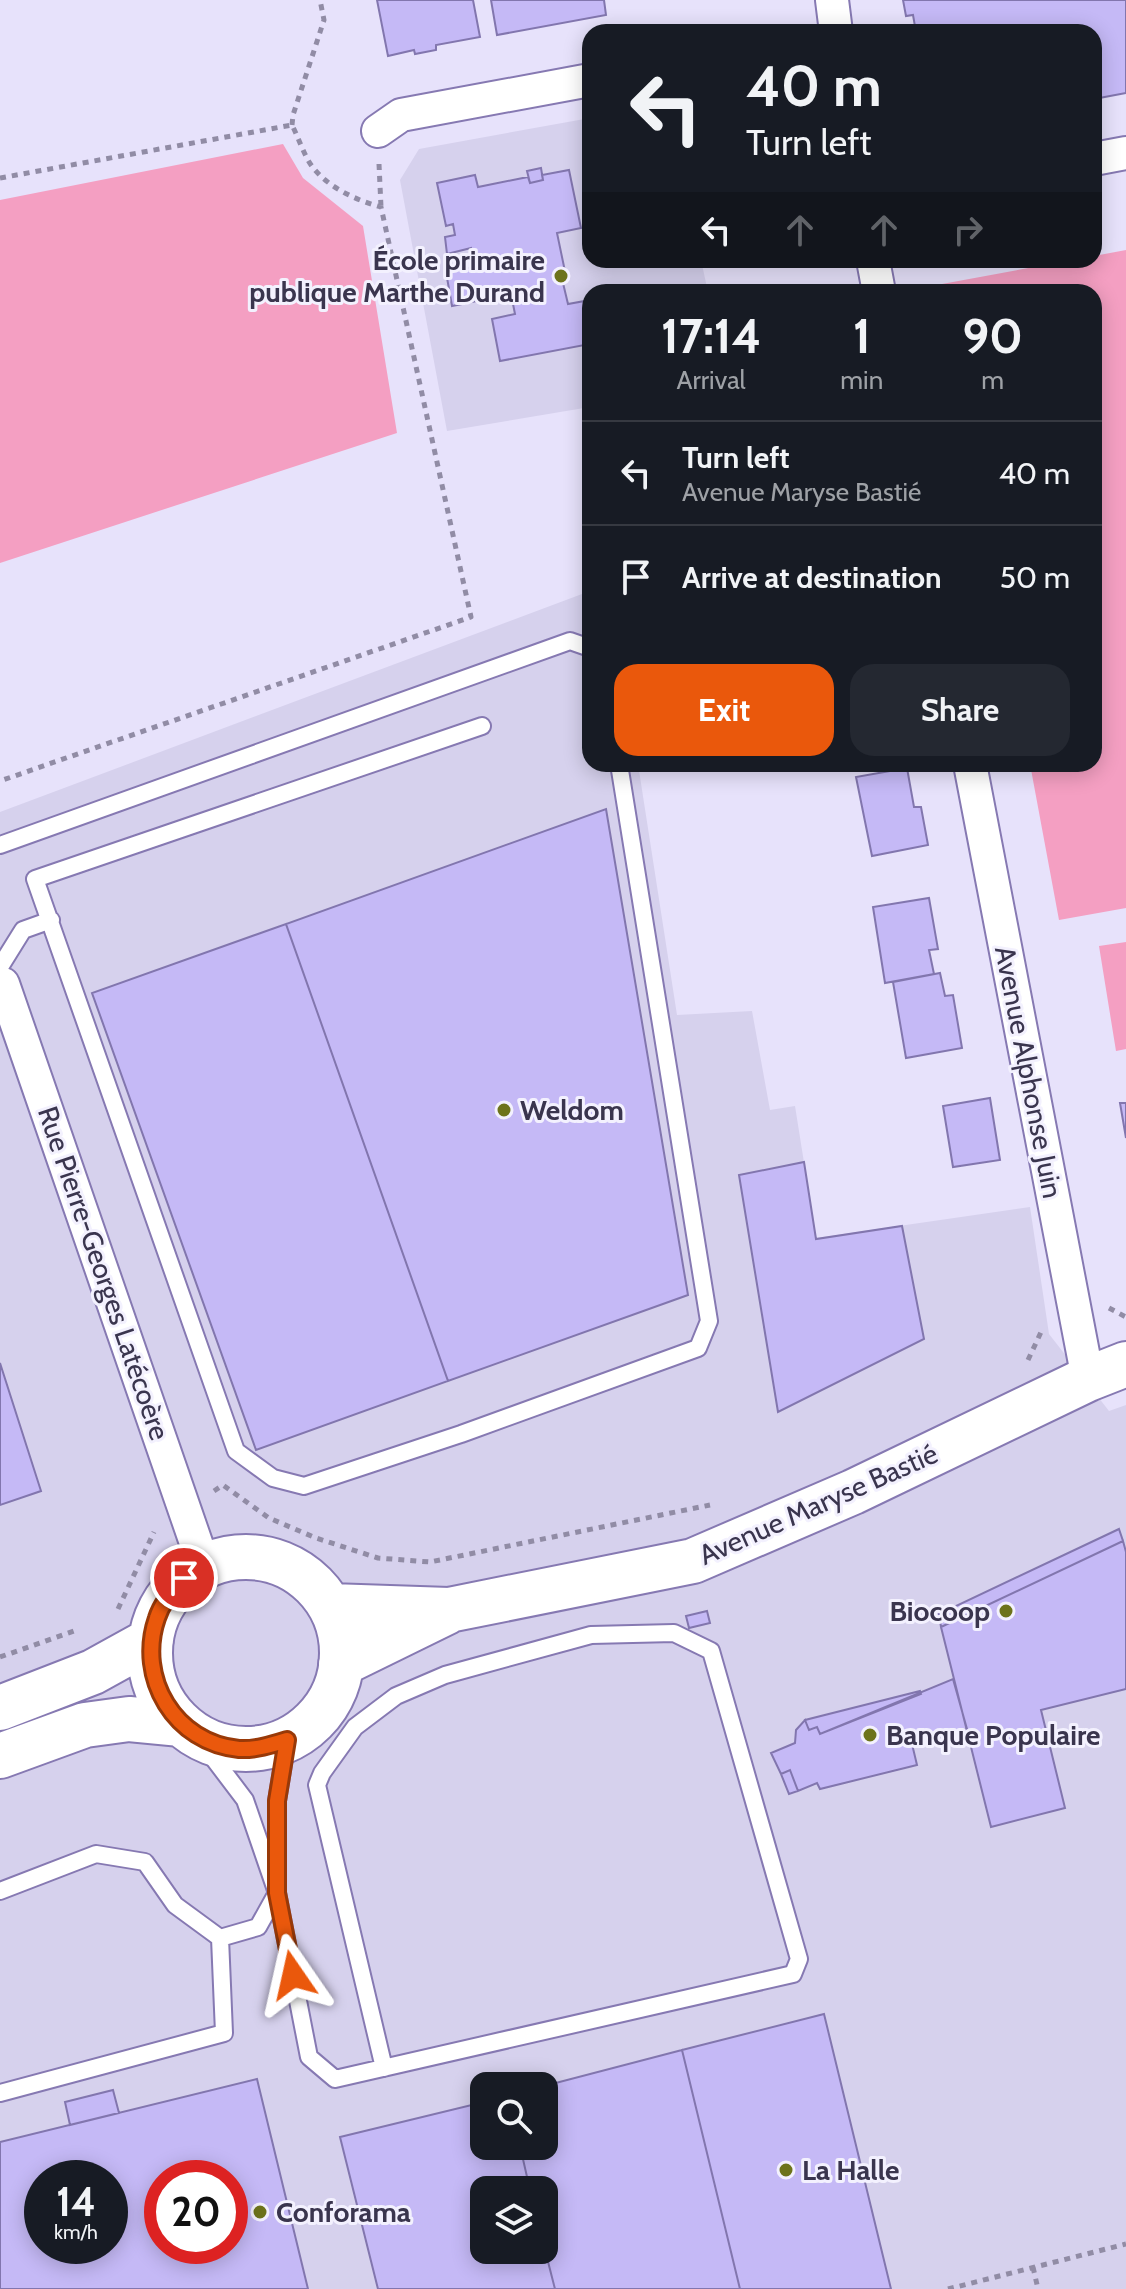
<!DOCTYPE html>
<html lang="en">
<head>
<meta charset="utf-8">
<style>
	:root { --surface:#171b24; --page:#242831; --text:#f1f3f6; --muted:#9ea1a6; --line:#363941; --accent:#ea580c }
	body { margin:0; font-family:Cabin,sans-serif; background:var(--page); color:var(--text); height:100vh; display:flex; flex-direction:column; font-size:30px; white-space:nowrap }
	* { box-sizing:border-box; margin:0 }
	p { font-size:26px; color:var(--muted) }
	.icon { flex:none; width:44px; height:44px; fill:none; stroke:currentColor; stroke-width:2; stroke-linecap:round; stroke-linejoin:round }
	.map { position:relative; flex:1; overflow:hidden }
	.side { position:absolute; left:582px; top:284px; width:520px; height:488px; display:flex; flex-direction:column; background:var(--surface); border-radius:24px; box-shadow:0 4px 20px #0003 }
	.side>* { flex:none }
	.banner { position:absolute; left:582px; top:24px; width:520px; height:244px; border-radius:24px; box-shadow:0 4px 20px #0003; background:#171b24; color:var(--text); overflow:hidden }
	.controls { position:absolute; left:470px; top:2072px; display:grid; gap:16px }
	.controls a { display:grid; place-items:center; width:88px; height:88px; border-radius:16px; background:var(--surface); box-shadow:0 4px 20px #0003; font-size:40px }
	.speed { position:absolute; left:24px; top:2160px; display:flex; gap:16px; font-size:40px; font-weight:700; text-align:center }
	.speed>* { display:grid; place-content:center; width:104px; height:104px; border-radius:50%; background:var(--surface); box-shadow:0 4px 20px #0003; line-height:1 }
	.speed small { font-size:20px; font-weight:400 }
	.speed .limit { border:12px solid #d22; background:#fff; color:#111 }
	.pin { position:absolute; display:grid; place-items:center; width:68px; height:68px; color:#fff; margin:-34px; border:4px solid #fff; border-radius:50%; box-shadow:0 2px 8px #0007 }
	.me { position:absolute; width:88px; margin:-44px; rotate:349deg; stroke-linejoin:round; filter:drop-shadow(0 0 6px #0008) }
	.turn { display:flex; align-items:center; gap:28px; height:168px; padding:0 32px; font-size:36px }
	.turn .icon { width:104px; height:104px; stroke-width:2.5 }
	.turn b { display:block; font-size:56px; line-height:68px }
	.lanes { display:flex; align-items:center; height:76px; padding:0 32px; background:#0003; justify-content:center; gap:40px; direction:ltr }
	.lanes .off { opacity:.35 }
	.eta { display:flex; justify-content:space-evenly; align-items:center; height:136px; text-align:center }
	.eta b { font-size:48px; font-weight:800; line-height:56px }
	.cta { display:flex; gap:16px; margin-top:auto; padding:16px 32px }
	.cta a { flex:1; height:92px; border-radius:24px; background:var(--accent); color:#fff; font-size:32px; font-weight:800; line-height:92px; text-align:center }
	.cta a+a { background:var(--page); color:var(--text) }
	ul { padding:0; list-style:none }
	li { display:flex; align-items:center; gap:24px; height:104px; padding:0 32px; border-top:2px solid var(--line) }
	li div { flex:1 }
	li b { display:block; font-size:30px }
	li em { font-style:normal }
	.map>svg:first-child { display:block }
	.built { fill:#d6d1ed; fill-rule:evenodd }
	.green { fill:#f49fc2 }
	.building { fill:#c5b9f6; stroke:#8276ae; stroke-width:2; fill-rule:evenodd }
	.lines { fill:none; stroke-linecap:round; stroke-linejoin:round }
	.lane-casing { stroke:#8679b2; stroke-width:20 }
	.street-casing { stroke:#8679b2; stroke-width:36 }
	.secondary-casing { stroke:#8679b2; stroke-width:48 }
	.path { stroke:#918ca5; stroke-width:5; stroke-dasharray:6 6; stroke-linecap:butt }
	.lane { stroke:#fff; stroke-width:16 }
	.street { stroke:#fff; stroke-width:32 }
	.secondary { stroke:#fff; stroke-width:44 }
	.route-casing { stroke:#983908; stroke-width:20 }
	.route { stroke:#ea580c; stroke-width:14 }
	.poi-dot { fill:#6d731b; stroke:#f3f1fe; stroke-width:3 }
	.labels { text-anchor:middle; stroke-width:6; stroke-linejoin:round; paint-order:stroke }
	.poi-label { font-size:28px; font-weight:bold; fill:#3a354e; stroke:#f3f1fe; text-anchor:start }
	.street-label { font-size:28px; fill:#3a354e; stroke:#f3f1fe }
</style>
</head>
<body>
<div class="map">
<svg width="1126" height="2289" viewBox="0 0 1126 2289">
	<rect width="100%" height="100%" fill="#e7e2fb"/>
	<path class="built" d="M590,118v142h111l7,32h-118v115l-143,24 -47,-251 19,-31z
		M590,591v173h48l39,251 75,-4 18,99 25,-4 21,132 214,-31 19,127 60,77 17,-6v884h-1126v-1477zM484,2086h60v60h-60zM42,2178h68v68h-68zM162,2178h68v68h-68zM484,2190h60v60h-60z"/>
	<path class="green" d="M283,144l20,34 60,48 34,207 -397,130v-363z
		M1126,250v658l-67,12 -29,-156h64v-472h-151l-1,-8 130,-24h22v-4z
		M1126,942v107l-10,2 -17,-105z"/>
	<path class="building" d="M377,0h96l7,37 -44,8v5l-21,4 -1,-4 -26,6z
		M491,0h113l2,15 -109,20z
		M903,0h223v93l-32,6v-67h-178l-3,-17 -7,1z
		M541,168l2,12 -13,3 -3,-12z
		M569,170l12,58 -24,5 10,48 -4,2 5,21 22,-4v44l-90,17 -8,-42 23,-5 -4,-20 -59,12 -6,-34 29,-5 -4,-19 -24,6 -2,-17 10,-2 -2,-11 -7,2 -9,-43 38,-8 3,12 50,-10 2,6 13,-3 -1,-5z
		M907,768l7,39h7l7,38 -56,11 -16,-79z
		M606,809l82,486 -240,86 -162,-457z
		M929,898l9,51 -9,1 5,24 -49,9 -12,-76z
		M286,924l162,457 -192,69 -164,-457z
		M940,973l5,23 8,-1 9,53 -56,10 -13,-76z
		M990,1098l10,62 -47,7 -10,-61z
		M1120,1103h6v35z
		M804,1162l12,77 86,-13 22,113 -146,73 -39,-237z
		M0,1363l41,128 -41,14z
		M1119,1529l4,12 -182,86 -2,-13z
		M1123,1541l3,11v137l-85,21 24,98 -74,19 -50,-200z
		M707,1611l3,12 -21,5 -3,-12z
		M953,1679l14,50 -55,15 5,21 -97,24 -3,-6 -19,8 -8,-21 -9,4 -10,-21 24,-10 1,-13 9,-10 4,10 8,-3 3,7z
		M920,1691l1,3 -101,40 -3,-7 -8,3 -4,-10z
		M790,1770l8,21 -9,3 -8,-20z
		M824,2014l67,275h-151l-58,-239z
		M682,2050l58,239h-185l-11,-43v-56h-14l-10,-44h24v-60z
		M257,2079l51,210h-308v-147zM42,2178h68v68h-68zM162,2178h68v68h-68z
		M113,2090l6,23 -49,12 -5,-23z
		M484,2102v44h36l10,44h-46v60h60v-4l11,43h-177l-38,-152z"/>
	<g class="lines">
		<g class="lane-casing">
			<path id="lane" d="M482,726l-447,153 201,572 37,27 31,8 157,-52 237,-86 11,-27 -90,-557
				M0,845l570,-204 20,7
				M0,967l23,-37 28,-10
				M195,1734l50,66 32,93 32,164 26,22c152,-35 305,-70 458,-105l6,-15 -88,-308 -37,-18 -83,2 -146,40 -49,21 -41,31 -33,46 -5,12 67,283
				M0,1891l96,-37 49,8 30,43 45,33 38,-11 19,-34v-92l10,-61
				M0,2093l224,-60 -4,-95"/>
		</g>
		<g class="street-casing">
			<path id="street" d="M832,0l4,32
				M378,131l23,-16 189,-35
				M1094,159l32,-6
				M873,260l6,32
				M970,764l118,615
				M0,983l3,1 201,582"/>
		</g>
		<g class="secondary-casing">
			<path id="secondary" d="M150 1653a96 96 0 1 1 192 0a96 96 0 1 1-192 0Z
				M330,1606l119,4 244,-49 160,-69 235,-113 38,-15
				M341,1664l106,-52
				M0,1708l93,-36 58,-32
				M0,1756l85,-31 44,-6 52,5"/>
		</g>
		<path class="path" d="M292,125l1,-10 31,-95 -4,-20
			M379,164l2,43
			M0,178l292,-53c6,12 10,24 16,35 14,25 47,40 73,47l90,410 -471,164
			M1109,1308l17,9
			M1028,1360l14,-30
			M214,1491l9,-6 46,33 47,20 62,20 52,4 280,-57
			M118,1609l36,-77
			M0,1657l74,-26
			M1033,2267l5,22
			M948,2289l178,-45"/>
		<use href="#lane" class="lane"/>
		<use href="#street" class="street"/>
		<use href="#secondary" class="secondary"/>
	</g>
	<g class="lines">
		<g class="route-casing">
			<path id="route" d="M184,1578c-11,13 -22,24 -27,40 -21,60 18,125 82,131 16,1 32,-4 48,-9l-10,61v92l16,82"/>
		</g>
		<use href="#route" class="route"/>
	</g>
	<g class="poi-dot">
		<circle cx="561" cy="276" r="8"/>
		<circle cx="504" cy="1110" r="8"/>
		<circle cx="1006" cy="1611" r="8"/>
		<circle cx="870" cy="1735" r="8"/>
		<circle cx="786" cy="2170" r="8"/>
		<circle cx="260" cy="2212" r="8"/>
	</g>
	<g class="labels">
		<g class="poi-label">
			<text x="545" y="270" text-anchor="end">École primaire<tspan x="545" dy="32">publique Marthe Durand</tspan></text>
			<text x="520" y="1120">Weldom</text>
			<text x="990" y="1621" text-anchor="end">Biocoop</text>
			<text x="886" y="1745">Banque Populaire</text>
			<text x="802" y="2180">La Halle</text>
			<text x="276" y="2222">Conforama</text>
		</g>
		<g class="street-label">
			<text transform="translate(1029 1072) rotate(79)" y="10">Avenue Alphonse Juin</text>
			<text transform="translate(104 1273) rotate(71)" y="10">Rue Pierre-Georges Latécoère</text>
			<text transform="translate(818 1504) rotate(-24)" y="10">Avenue Maryse Bastié</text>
		</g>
	</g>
</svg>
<div class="controls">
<a><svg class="icon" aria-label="search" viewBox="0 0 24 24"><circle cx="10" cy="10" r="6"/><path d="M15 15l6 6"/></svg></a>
<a><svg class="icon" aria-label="layers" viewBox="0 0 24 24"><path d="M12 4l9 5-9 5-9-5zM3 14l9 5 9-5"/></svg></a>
</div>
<div class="speed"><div>14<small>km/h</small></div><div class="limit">20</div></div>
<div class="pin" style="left:184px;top:1578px;background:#d93025"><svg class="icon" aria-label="arrive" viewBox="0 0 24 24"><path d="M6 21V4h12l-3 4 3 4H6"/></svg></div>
<svg class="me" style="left:293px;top:1975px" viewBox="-20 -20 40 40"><path d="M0-17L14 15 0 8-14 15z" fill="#ea580c" stroke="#fff" stroke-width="4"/></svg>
<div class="banner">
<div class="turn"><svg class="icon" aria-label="left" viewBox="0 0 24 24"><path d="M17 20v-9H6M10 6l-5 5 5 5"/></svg><div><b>40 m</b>Turn left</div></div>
<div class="lanes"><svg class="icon" aria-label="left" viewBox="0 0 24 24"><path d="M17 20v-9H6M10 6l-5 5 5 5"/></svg><svg class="icon off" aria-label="ahead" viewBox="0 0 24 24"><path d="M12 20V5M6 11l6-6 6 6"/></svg><svg class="icon off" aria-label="ahead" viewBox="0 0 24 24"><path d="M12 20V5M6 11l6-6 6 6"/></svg><svg class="icon off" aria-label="right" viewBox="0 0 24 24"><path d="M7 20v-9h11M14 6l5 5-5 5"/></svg></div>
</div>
<section class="side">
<div class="eta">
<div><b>17:14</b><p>Arrival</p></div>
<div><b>1</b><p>min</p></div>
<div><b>90</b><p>m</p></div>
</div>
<ul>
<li><svg class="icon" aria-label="left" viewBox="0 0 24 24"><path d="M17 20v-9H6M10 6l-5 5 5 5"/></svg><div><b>Turn left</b><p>Avenue Maryse Bastié</p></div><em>40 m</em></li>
<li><svg class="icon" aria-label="arrive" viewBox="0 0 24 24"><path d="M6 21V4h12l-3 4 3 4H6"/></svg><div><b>Arrive at destination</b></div><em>50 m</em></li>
</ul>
<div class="cta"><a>Exit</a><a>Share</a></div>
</section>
</div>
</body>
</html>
